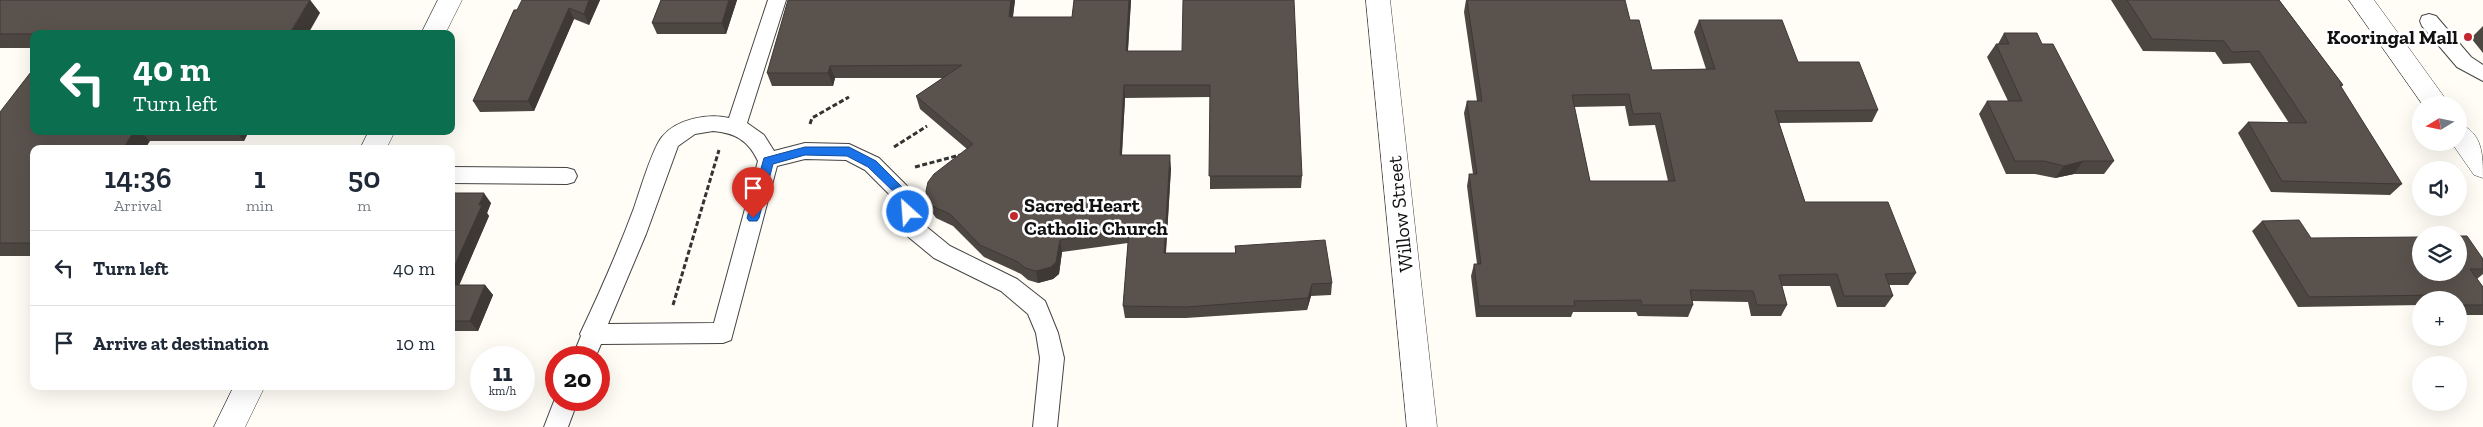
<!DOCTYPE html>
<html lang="en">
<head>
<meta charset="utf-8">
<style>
	:root { --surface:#fff; --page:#f6f6f7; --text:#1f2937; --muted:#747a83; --line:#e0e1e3 }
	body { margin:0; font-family:"Zilla Slab",serif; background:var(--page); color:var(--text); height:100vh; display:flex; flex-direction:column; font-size:19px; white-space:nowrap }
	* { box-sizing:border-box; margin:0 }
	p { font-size:16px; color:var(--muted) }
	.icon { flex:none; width:28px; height:28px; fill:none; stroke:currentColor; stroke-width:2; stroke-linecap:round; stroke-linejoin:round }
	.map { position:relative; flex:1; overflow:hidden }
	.sheet { position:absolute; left:30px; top:145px; width:425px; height:245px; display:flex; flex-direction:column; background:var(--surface); border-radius:10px; box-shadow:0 5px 20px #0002 }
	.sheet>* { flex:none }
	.banner { position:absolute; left:30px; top:30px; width:425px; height:105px; border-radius:10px; box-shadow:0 5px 20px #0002; background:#0b6e4f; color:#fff; overflow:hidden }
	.needle { width:32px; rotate:260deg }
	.tools { position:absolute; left:2412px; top:96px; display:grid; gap:10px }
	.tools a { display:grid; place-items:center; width:55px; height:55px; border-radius:50%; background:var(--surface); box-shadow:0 5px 20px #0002; font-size:25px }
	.speed { position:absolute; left:470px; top:346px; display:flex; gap:10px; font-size:25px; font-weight:700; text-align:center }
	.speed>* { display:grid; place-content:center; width:65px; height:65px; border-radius:50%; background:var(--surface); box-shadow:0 5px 20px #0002; line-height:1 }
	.speed small { font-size:12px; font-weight:400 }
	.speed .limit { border:8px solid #d22; background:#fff; color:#111 }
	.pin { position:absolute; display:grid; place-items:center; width:42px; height:42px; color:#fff; margin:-51px -21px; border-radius:50% 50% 50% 0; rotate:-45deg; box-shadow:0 0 5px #0007 }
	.pin .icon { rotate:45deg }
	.me { position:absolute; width:55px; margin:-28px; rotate:334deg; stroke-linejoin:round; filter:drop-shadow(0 0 4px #0008) }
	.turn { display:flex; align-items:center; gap:18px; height:105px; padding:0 20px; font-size:22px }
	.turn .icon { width:65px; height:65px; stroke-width:2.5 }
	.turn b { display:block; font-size:35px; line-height:42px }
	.eta { display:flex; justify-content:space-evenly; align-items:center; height:85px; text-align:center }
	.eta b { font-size:30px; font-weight:600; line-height:35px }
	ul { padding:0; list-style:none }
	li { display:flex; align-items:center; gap:15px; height:75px; padding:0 20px; border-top:1px solid var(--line) }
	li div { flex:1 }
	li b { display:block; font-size:19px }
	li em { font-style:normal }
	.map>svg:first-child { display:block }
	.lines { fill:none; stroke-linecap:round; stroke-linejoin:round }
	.service-casing { stroke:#444; stroke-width:2 }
	.minor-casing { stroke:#444; stroke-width:1 }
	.tertiary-casing { stroke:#444; stroke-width:1 }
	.path { stroke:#333; stroke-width:3; stroke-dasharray:5 2.5; stroke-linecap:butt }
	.service { fill:#fff; fill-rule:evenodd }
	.minor { fill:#fff; fill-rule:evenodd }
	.tertiary { fill:#fff; fill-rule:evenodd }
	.wall { fill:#4d4742; fill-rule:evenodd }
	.shaded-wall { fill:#3f3936 }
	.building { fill:#5a524d; stroke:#3f3936; fill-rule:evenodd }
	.route { fill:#1a73e8; stroke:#114b97 }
	.poi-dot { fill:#c4262e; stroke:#fff; stroke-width:2 }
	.labels { text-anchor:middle; stroke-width:5; stroke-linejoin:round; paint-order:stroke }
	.poi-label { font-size:20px; font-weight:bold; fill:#111; stroke:#fff; text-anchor:end }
	.street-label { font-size:20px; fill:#111; stroke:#fff }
</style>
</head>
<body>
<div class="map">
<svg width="2483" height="427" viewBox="0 0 2483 427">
	<rect width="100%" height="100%" fill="#fffdf5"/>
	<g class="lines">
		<g class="service-casing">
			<path id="service" d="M768,0h18l-39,123 17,12 10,16 31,-8 44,1 30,14 30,30 14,36 27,22 67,33 28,22 13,32 6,25 -7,69h-24l7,-69 -4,-25 -8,-19 -27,-23 -67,-33 -28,-23 -13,-37 -28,-28 -19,-10 -41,-1 -28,7 -46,174 -8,3 -122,1 -6,14h-23l9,-22 -1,-2c19,-40 38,-83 54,-126 6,-17 18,-59 28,-71 14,-18 46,-24 67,-19zM713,131c22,2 35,9 45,30l-44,162 -106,1 38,-90 32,-88 17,-12z
				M2429,14l7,2 35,41 12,8v16l-26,-14 -35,-41 -2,-5 2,-5z
				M451,167l116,1 7,2 3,6 -3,6 -7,2 -116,-1z
				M556,396v4h22l-10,27h-24z"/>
		</g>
		<g class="minor-casing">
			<path id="minor" d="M438,0h24l-17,34h-24z
				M1366,0h24l47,427h-30z
				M369,131h26l-9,18h-26z
				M234,386h31l-20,41h-31z"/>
		</g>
		<g class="tertiary-casing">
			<path id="tertiary" d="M2349,0h25l76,105h-27z
				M2459,124c24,8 24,32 24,54l-9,-3 -23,-33h8z"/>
		</g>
		<path class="path" d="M810,124l2,-6 37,-21
			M894,147l33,-21
			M915,167l45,-12
			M673,305l46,-155"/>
		<use href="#service" class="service"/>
		<use href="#minor" class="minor"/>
		<use href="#tertiary" class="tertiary"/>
	</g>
	<path class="wall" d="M0,0h310l10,13 -286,21v14h-34z
		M600,0l-11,25 -15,-6 -40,92 -54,1 -7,-11 41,-91z
		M661,0h76l-11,34h-69l-5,-11z
		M1015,0l-2,17h59l2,-17h57l-3,51h54l120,125 -1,12 -91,1v-92l-85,1 -3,57 49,13 -5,85h69v-7l97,37 -1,12 -20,1 -4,14 -121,8h-61l-2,-12 5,-63 -66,9 -3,22 -6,5 -15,4 -10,-3 -7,-6 -37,-17 -31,-31 -17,-8 -5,-7 -4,-12 40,-50 -47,-40 -4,-13 27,-18h-108l-2,8h-61l-5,-13z
		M1466,0l164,20 22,50 54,-1 -12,-37 5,-12 99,42 80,48 -6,12 -93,1 26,79 111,71 -8,12h-19l4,11 -8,11h-48l-7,-21h-48l5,19 -6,11h-30l-3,-14 -56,-1 1,4 -5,12 -50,-1 -2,-4h-63l-2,5h-95l-5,-41 3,-12h3l-10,-78 2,-12h4l-9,-61 3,-12h10l-13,-89zM1625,106l4,20 26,-1 13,56h-78l-16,-74z
		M2111,0h168l64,85 -2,2 61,97 -12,11 -119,-3 -33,-59 10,-11 41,1 -39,-60 -27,1 -8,-12 -72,-1z
		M2483,26v27l-12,-15z
		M2004,33l38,11 72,117 -10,13h-30l-19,4 -20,-4h-29l-27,-60 8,-13h21l-21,-44 9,-13h2z
		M0,112l34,19h215l-5,10h-94l-116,8v107h-34z
		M451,198l40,5 -4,10 2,3 -30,69h26l8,10 -15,36h-27z
		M2262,221l49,17 172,21v15l-6,5 6,8v28h-24v-15h-38v5l-123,2 -46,-76z"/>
	<path class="shaded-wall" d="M310,0l10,13 -12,21h-19z
		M589,0h11l-11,25 -5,-11z
		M729,0h8l-11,34 -4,-11z
		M1011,0h4l-4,30 -2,-13z
		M1129,0h2l-4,64 -1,-13z
		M569,8l5,11 -40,92 -6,-10z
		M830,66l5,12 -2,8 -5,-13z
		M1124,85l1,13 -4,70 -1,-13z
		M134,131h6l10,10 -5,8h-22z
		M235,131h14l-5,10z
		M1170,155l1,13 -6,97 -1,-12z
		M2083,161l-9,13 -19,4 9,-12z
		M484,193l7,10 -4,10 2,3 -34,79 -4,-5v-16z
		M1060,240l2,12 -3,22 -6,5 -15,4 -2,-12z
		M1312,284l-1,12 -4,14 1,-12z
		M485,285l8,10 -15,36 -8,-10z"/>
	<path class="building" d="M0,0h310l-21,34h-289z
		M522,0h67l-5,14 -15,-6 -41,93h-55l41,-91h3z
		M661,0h68l-7,23h-70z
		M788,0h223l-2,17h63l2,-17h55l-3,51h56l1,-51h111l8,176h-93l1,-91h-86l-4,70h50l-6,98h72l-1,-7 90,-6 7,43 -20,1 -4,14 -122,9 -63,-1 6,-76 -69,10 -4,22 -5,5 -15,4 -11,-3 -7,-6 -38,-17 -30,-31 -18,-8 -5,-7 -1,-8 2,-9 6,-8 39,-30 -57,-48 46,-31 -132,1 -2,7h-61z
		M1467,0h158l5,20h9l13,50 63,-1 -16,-49h83l16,42h61l19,48 -103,1 30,91h83l28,71 -31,1 8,22h-49l-7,-22 -58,1 8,30h-30l-4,-14 -63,-1 3,15h-51l-1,-5 -67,1 1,5h-96l-5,-42h7l-12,-90h8l-10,-73h15zM1629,94l4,20 27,-1 15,68h-85l-18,-86z
		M2127,0h152l64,85h-3l62,99 -120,-3 -34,-59 59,1 -48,-72 -27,1 -8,-11 -72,-2z
		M2004,33h33l5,11h11l61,117h-31l-19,5 -20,-5h-29l-28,-60h35l-26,-57h13z
		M34,68v63h100l-11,18h-89v94h-34v-131z
		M454,193h30l-5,12h3l-31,69v-76z
		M2299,220l12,18 110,-1v35h38v-36h8l16,23v10h-13l13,18v18h-24v-5h-20l-3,-5 -127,2 -47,-76z
		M451,285h34l-15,36h-19z"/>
	<path class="route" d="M805,147h44l27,14 30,30 8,21 -2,3h-8l-6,-19 -30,-29 -21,-11 -42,-1 -32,9 -14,54 -2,3h-8l-2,-3 17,-60z"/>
	<g class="poi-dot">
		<circle cx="2468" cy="37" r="5"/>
		<circle cx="1014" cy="216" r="5"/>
	</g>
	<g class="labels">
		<g class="poi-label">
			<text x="2458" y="44">Kooringal Mall</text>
			<text x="1024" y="212" text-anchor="start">Sacred Heart<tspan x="1024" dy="23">Catholic Church</tspan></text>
		</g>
		<g class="street-label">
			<text transform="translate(1400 214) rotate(-96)" y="7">Willow Street</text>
		</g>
	</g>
</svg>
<div class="tools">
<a><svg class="needle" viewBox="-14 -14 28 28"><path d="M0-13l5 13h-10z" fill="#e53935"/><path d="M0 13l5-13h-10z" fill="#747a83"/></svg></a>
<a><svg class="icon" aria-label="sound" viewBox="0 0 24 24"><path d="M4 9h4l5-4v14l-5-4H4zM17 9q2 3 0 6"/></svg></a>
<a><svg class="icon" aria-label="layers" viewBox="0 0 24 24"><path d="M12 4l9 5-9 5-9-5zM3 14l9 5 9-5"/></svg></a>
<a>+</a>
<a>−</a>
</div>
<div class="speed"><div>11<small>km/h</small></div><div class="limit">20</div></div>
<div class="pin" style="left:753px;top:218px;background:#d93025"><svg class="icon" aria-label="arrive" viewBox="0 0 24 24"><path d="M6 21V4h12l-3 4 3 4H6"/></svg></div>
<svg class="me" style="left:908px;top:212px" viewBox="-20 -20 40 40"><circle r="17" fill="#1a73e8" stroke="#fff" stroke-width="3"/><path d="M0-11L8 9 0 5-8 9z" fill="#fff"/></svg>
<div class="banner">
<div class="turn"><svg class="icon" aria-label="left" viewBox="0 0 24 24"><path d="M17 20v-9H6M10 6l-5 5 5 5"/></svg><div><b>40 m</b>Turn left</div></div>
</div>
<section class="sheet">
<div class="eta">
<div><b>14:36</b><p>Arrival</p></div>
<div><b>1</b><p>min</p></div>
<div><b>50</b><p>m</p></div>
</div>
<ul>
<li><svg class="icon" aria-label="left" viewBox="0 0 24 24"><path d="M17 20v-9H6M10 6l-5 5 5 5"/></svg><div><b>Turn left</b></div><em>40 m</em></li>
<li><svg class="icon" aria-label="arrive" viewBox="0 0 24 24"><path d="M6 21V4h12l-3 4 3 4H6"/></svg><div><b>Arrive at destination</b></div><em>10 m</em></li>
</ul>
</section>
</div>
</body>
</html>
